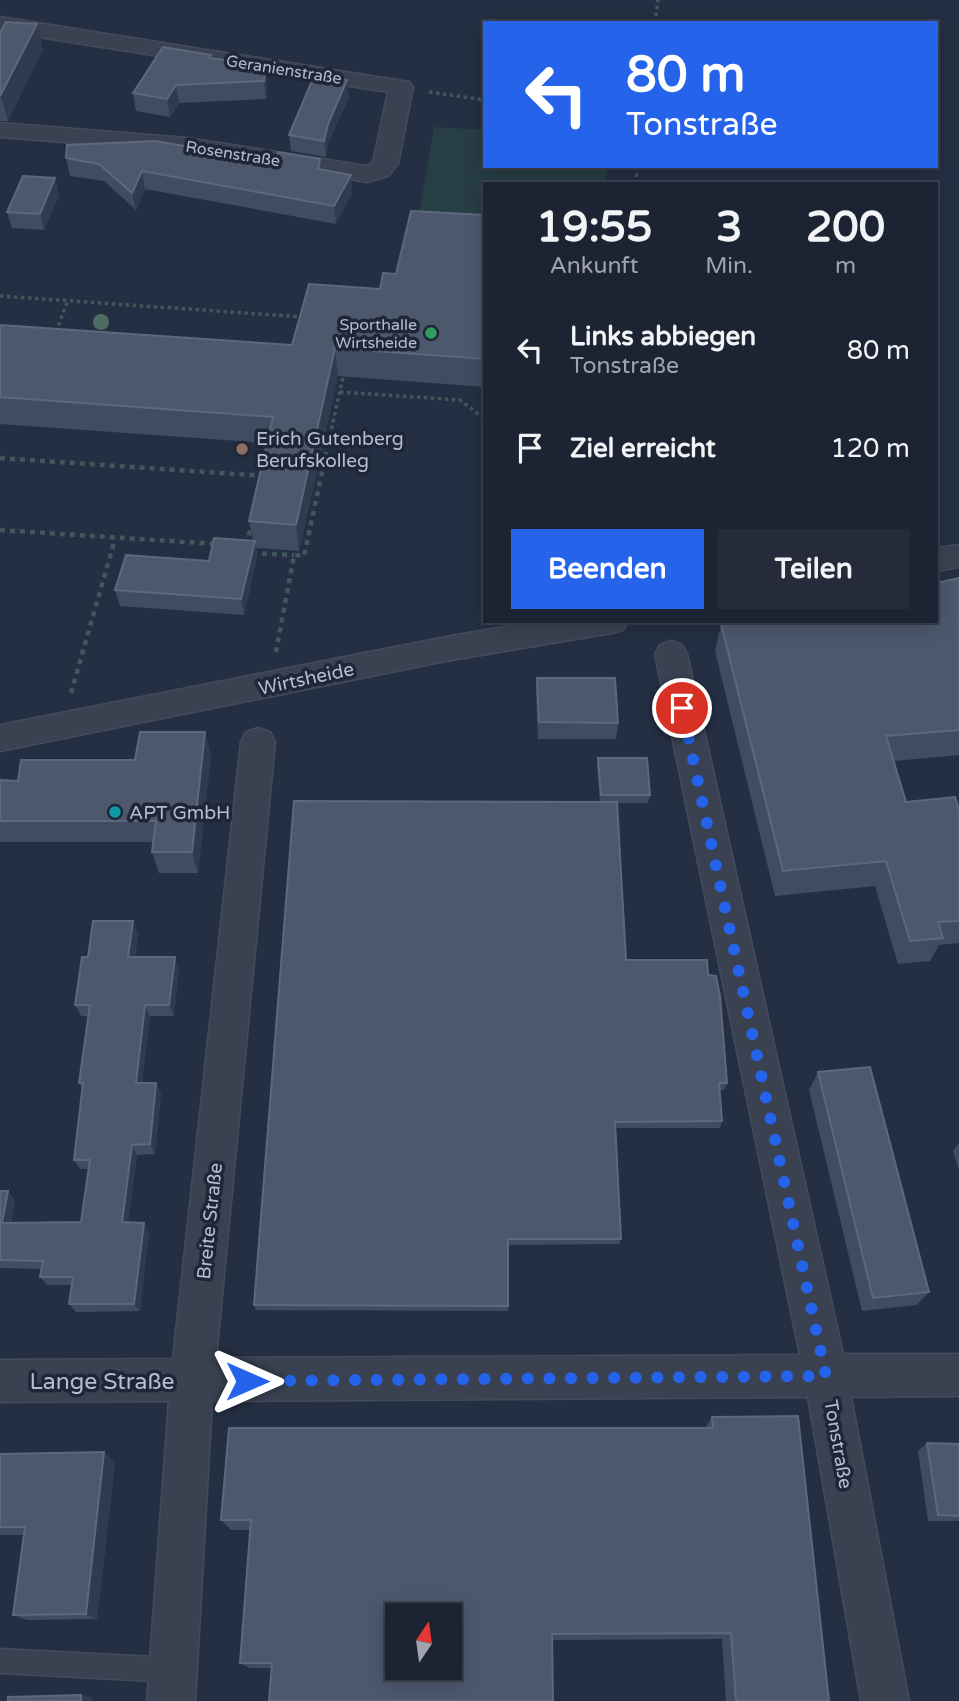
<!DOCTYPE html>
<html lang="de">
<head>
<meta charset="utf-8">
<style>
	:root { --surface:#1c2332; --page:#252b3a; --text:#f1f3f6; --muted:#a0a4ac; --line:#3a404d; --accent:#2563eb }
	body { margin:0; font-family:"Varela Round",sans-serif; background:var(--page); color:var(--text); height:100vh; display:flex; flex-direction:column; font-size:26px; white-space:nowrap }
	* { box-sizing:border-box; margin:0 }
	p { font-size:23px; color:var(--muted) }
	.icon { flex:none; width:38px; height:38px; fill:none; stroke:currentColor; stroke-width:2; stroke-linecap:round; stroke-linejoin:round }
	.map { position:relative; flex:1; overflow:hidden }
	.panel { position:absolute; left:483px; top:182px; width:455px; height:441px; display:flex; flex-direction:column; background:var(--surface); border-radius:0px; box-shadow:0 4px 18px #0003,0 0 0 2px var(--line) }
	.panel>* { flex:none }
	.top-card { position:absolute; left:483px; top:21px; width:455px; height:147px; border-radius:0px; box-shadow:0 4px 18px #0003,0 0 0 2px var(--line); background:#2563eb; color:#fff; overflow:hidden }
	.needle { width:46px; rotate:13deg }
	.controls { position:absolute; left:385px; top:1603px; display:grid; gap:14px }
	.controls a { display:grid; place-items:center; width:77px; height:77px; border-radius:0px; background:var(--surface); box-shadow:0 4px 18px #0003,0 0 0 2px var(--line); font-size:35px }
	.pin { position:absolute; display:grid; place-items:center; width:60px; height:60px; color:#fff; margin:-30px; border:4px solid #fff; border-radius:50%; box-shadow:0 2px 7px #0007 }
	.me { position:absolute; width:77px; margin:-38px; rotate:90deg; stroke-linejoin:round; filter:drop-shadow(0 0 5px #0008) }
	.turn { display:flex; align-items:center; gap:24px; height:147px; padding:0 28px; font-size:32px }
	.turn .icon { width:91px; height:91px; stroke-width:2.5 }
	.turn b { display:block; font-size:49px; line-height:60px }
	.eta { display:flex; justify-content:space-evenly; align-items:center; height:119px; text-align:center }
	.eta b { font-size:42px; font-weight:700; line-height:49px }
	.primary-button { display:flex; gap:14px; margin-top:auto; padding:14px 28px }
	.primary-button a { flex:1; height:80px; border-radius:0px; background:var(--accent); color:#fff; font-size:28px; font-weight:700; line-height:80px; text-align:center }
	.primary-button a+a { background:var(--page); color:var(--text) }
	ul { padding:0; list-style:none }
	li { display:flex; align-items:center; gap:21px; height:98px; padding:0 28px }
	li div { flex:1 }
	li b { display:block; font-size:26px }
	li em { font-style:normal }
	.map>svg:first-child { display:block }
	.green { fill:#273e44 }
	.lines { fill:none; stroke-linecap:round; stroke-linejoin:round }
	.lane-casing { stroke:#434a5b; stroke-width:3 }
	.street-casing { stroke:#434a5b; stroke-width:3 }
	.path-far1 { stroke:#40575b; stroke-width:3.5; stroke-dasharray:3.5 3.5; stroke-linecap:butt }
	.path { stroke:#40575b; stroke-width:4.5; stroke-dasharray:5 5; stroke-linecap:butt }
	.lane { fill:#3a4252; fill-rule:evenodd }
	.street { fill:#3a4252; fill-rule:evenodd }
	.tree { fill:#4d6c62 }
	.wall { fill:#404c61 }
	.shaded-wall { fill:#303b50 }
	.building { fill:#4d586d; stroke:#5d687c; stroke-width:2; fill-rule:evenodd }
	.route { stroke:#2563eb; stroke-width:12; stroke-dasharray:0 21.6 }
	.leisure-dot { fill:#2e9e5b; stroke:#1e2638; stroke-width:2.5 }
	.education-dot { fill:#8d6e63; stroke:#1e2638; stroke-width:2.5 }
	.culture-dot { fill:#0f9aa8; stroke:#1e2638; stroke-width:2.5 }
	.labels { text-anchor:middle; stroke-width:7; stroke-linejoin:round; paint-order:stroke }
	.far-street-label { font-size:16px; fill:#b7bdcc; stroke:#1e2638 }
	.far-poi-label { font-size:16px; fill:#b7bdcc; stroke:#1e2638; text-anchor:end }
	.poi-label { font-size:19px; fill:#b7bdcc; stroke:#1e2638; text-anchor:start }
	.street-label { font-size:19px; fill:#b7bdcc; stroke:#1e2638 }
	.near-street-label { font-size:23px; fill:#b7bdcc; stroke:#1e2638 }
</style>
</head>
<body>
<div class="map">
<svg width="959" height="1701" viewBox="0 0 959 1701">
	<rect width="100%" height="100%" fill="#252f43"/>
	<path class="green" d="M434,127l51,3v36h122l-1,18h-121v55l-70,-4z"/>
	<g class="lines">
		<g class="lane-casing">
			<path id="lane" d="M0,1649l173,9 8,4 4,8 -4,8 -8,4 -173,-9z"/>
		</g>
		<g class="street-casing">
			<path id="street" d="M0,17l409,65 4,5 -15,77 -10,12 -21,6 -180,-30 -187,-15v-14l187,15 180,28 6,-4 15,-70 -388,-61z
				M959,545v22l-23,4v-23z
				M538,621h90l-5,9 -11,3 -166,28 -446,90v-26l446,-88z
				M671,641l11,4 5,9 156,700h116v42l-108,1 58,304h-48l-53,-304 -596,4 -17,300h-48l22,-300 -169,1v-42l173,-1 68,-617 5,-10 12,-4 12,4 5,10 -59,616 584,-3 -145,-701 5,-9z"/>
		</g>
		<path class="path-far1" d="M655,23l3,-23
			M429,92l56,8
			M636,184l1,-18
			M0,296l303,21
			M56,332l12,-32
			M340,392l120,8 25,19
			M330,436l14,-64"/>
		<path class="path" d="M0,458l265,18
			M0,530l216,14
			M246,545l6,-21
			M252,553l42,2
			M276,652l18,-97 10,1 26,-121
			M71,693l44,-154"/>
		<use href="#lane" class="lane"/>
		<use href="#street" class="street"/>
	</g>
	<circle class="tree" cx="101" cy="322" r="8"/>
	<path class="wall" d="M0,33l43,16 -35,72h-8z
		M212,58l53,7 2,18 -1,16 -87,4 -9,14 -34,-6 -3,-18z
		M349,97l-20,44 -3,16 -35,-6 -2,-16z
		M66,158l208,3 46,-2 1,11 30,5 1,18 -16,31 -191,-35 -9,21 -32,-29 -34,-5z
		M55,178l4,17 -15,35 -32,-2 -5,-16z
		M485,215v172l-147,-11 -39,175 -43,-3 1,9 -13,58 -124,-9 -5,-16 94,-29 44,-20 -4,-20 18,-78 -267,-19v-99l292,20 88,-56 16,-15z
		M959,578v177l-65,6 12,41 53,7v134l-20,2 -9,16 -32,3 -23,-78 -100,10 -60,-245 6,-27 215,-3z
		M537,678l81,45 -2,16h-78l-2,-45z
		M211,754l-13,119h-39l-7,-21 2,-10h-154v-62l18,1 117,-21z
		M598,758l52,37 -2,8h-31l9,157 82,15 19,108 -3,7h-5l3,31 -2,7h-104l5,111 -2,5 -111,1v66l-252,-1 -2,-5 346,-503 -3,-36z
		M138,933l-3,24 44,12 -5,47h-24l-8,67 19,10 -6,61 -18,1 -9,67 21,10 -9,79 -64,1 -7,-8 3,-19h-25l-7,-8 2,-8 -42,-1v-77l15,9 -4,23 70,-1 7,-53h-8l-6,-9 9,-71 -4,-6 9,-67h-7l-6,-11 13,-48z
		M818,1072l111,220 -12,13 -55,6 -53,-221z
		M959,1143v28l-6,-20z
		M712,1417l117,284h-103l-4,-62 -170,1 -281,28h-22l-9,-5 10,-133h-19l-10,-10 484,-92z
		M927,1443l32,1v77h-31l-10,-70z
		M0,1454l115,8 -18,157 -70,1 -14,-5 11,-80h-24z"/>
	<path class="shaded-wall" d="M37,24l6,25 -35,72 -7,-25z
		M265,65l2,18 -1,16 -2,-18z
		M347,80l2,17 -20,44 -3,16 -2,-16 4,-17z
		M176,85l3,18 -9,14 -3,-18z
		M142,171l3,18 -9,21 -4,-17z
		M351,175l1,18 -16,31 -2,-18z
		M55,178l4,17 -15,35 -4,-16z
		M335,348l3,28 -39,175 -3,-26z
		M255,541l2,16 -13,58 -3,-16z
		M205,732l6,22 -13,119 -6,-21z
		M133,921l5,12 -5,36 -5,-12z
		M175,957l4,12 -5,47 -5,-11z
		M145,1005l5,11 -9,78 -5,-11z
		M156,1083l5,10 -6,61 -5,-10z
		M132,1145l5,10 -10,76 -5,-9z
		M8,1191l7,9 -5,32 -8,-9z
		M144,1223l5,9 -9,79 -6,-7z
		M104,1452l11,10 -18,157 -11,-5z
		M81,1695l12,3v3h-12z"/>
	<path class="building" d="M6,22l31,2 -37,72v-63z
		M163,47l48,8 -2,3 56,7 -1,16 -88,4 -9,14 -34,-6z
		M314,76l33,4 -19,44 -4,17 -35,-6z
		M155,141l119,20 4,-9 42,7 -2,10 33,6 -17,31 -192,-35 -10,22 -33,-29 -33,-6 1,-13z
		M23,176l32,2 -15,36 -33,-2z
		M411,211l74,4v144l-150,-11 -39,177 -47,-4 24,-104 -273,-20v-72l292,20 17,-61 71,5 3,-16 13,1z
		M214,538l41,3 -14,58 -126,-9 11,-35 83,6z
		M959,578v152l-73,6 20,66 49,-5 4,12v112l-21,1 5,16 -33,3 -24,-80 -103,10 -62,-247 30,-3h185v-38z
		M537,678h78l3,45 -79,-1z
		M140,732h65l-13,120h-40l4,-31h-156v-41l18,1 3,-21h114z
		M598,758h49l3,37h-49z
		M294,801l323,1 9,158h81l1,15 8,1 4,20 7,87h-8l3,38 -107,1 6,117h-113v67l-254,-1z
		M93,921h40l-5,36h47l-6,48h-24l-9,78h20l-6,61 -18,1 -10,77 22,1 -10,81h-65l4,-27h-33l3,-16 -43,-1v-69h8l-6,32 79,-1 9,-62h-16l9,-77h-4l11,-78h-15l7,-48h6z
		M870,1067l59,225 -56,6 -55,-226z
		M798,1416l31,285h-93l-5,-68 -179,1 1,67h-284l3,-38h-32l11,-143h-30l8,-92h484l-1,-11zM397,1615h53v53h-53z
		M927,1443l32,1v72l-21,-1z
		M104,1452l-18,162 -73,1 12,-88h-25v-73z
		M81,1695v6h-73v-4z"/>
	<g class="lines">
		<path class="route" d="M247,1381l579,-5 -144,-668"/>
	</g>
	<circle class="leisure-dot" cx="431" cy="333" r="7"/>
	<circle class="education-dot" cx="242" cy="449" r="7"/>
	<circle class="culture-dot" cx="115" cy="812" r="7"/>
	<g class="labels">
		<g class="far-street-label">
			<text transform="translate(284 69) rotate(9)" y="6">Geranienstraße</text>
			<text transform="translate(233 153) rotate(9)" y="6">Rosenstraße</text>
		</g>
		<g class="far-poi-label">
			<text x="417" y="330">Sporthalle<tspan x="417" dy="18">Wirtsheide</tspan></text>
		</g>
		<g class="poi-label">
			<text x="256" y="445">Erich Gutenberg<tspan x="256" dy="22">Berufskolleg</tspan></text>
			<text x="129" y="819">APT GmbH</text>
		</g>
		<g class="street-label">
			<text transform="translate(306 678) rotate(-12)" y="7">Wirtsheide</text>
			<text transform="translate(209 1221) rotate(-84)" y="7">Breite Straße</text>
			<text transform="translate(839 1444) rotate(80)" y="7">Tonstraße</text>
		</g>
		<g class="near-street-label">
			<text x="102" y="1389">Lange Straße</text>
		</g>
	</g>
</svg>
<div class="controls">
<a><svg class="needle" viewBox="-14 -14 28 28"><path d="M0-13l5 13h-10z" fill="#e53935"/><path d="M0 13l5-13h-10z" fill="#a0a4ac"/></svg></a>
</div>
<div class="pin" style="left:682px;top:708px;background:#d93025"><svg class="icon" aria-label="arrive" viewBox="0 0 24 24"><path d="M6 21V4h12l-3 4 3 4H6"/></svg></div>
<svg class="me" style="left:247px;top:1381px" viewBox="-20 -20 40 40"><path d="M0-17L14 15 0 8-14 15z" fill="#2563eb" stroke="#fff" stroke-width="4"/></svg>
<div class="top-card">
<div class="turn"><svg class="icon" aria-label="left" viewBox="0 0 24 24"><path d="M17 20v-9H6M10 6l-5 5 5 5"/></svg><div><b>80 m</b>Tonstraße</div></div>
</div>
<section class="panel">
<div class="eta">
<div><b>19:55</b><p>Ankunft</p></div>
<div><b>3</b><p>Min.</p></div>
<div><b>200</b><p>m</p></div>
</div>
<ul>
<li><svg class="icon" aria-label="left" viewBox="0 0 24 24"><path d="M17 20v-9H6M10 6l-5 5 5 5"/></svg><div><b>Links abbiegen</b><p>Tonstraße</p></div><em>80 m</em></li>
<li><svg class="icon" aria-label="arrive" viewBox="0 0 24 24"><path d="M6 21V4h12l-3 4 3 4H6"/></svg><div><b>Ziel erreicht</b></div><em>120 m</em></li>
</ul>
<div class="primary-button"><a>Beenden</a><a>Teilen</a></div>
</section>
</div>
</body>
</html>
